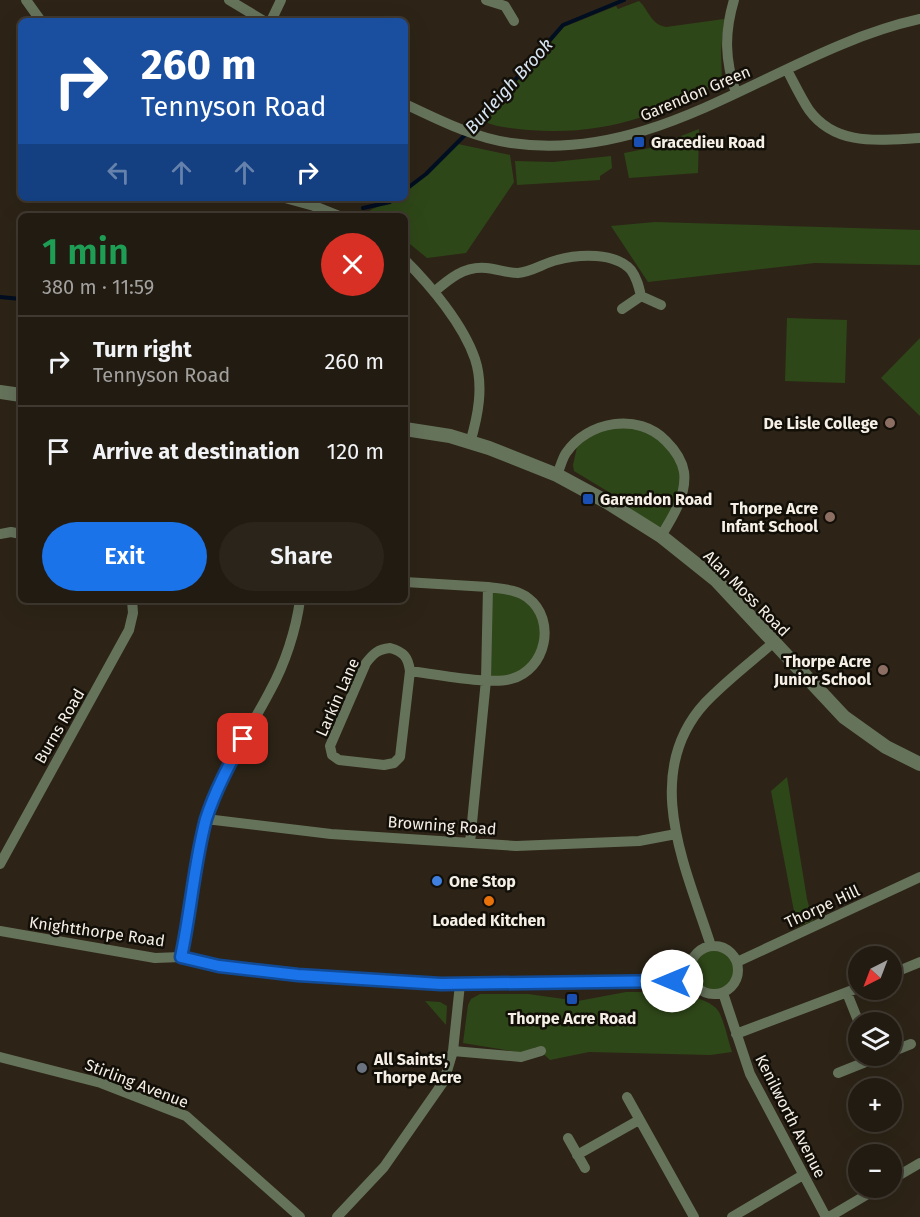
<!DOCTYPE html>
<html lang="en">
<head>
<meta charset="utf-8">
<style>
	:root { --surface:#221b11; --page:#2a241a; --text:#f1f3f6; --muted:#a2a19f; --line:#3f3931; --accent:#1a73e8 }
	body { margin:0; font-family:"Fira Sans",sans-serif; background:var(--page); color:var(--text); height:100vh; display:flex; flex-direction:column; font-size:22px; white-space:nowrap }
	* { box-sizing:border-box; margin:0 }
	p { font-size:20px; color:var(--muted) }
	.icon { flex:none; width:33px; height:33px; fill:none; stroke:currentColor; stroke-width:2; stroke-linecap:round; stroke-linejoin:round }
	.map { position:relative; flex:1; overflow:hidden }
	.details { position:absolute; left:18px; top:213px; width:390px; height:390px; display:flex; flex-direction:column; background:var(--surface); border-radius:9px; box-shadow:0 6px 24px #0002,0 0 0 2px var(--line) }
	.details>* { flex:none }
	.hud { position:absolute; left:18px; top:18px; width:390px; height:183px; border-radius:9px; box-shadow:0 6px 24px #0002,0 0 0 2px var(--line); background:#1a4fa0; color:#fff; overflow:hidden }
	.needle { width:39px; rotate:222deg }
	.tools { position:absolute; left:848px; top:946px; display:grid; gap:12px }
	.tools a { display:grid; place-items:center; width:54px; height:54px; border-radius:50%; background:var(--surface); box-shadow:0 6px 24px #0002,0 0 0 2px var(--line); font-size:30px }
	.pin { position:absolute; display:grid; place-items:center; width:51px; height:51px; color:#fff; margin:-26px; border-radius:12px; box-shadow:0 3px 9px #0006 }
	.me { position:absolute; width:66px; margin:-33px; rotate:270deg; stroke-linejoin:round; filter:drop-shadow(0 0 4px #0008) }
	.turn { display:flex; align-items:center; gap:21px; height:126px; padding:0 24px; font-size:27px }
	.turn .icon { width:78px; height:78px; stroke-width:2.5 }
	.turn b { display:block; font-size:42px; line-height:51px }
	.lanes { display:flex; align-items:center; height:57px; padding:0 24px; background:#0003; justify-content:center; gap:30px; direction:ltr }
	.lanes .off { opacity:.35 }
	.round { display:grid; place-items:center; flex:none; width:63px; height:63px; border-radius:32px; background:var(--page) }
	.headline { display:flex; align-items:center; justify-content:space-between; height:102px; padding:0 24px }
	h1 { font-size:36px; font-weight:600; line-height:45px; color:#1e9e55 }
	.button { display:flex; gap:12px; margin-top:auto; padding:12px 24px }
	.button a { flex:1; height:69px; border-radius:36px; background:var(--accent); color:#fff; font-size:24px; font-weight:600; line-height:69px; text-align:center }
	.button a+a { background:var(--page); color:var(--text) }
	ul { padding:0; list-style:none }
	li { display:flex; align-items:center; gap:18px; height:90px; padding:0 24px; border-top:2px solid var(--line) }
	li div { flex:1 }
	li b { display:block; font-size:22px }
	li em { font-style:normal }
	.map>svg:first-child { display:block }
	.green { fill:#2e4718 }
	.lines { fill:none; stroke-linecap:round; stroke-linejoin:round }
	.stream { stroke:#000e21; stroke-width:4 }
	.minor { stroke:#66735b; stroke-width:10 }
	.tertiary { stroke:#66735b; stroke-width:14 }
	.route-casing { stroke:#114b97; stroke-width:15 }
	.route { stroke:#1a73e8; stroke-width:10 }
	.transit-dot { fill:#1a4fb4; stroke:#120e08; stroke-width:2 }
	.education-dot { fill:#8d6e63; stroke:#120e08; stroke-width:2 }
	.shop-dot { fill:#3f7fe0; stroke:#120e08; stroke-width:2 }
	.food-dot { fill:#e8710a; stroke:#120e08; stroke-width:2 }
	.worship-dot { fill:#6b7280; stroke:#120e08; stroke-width:2 }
	.labels { text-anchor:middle; stroke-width:5; stroke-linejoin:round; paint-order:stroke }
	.street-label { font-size:16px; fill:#f5efe6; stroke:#120e08 }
	.poi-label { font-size:16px; font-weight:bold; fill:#f5efe6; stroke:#120e08; text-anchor:start }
	.water-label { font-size:18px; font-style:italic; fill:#d7e5f2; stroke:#120e08 }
</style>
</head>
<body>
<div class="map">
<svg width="920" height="1217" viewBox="0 0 920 1217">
	<rect width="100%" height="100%" fill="#2d2417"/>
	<path class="green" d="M639,1c10,9 11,23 27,26l58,-8 -3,32 1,31c-66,34 -118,54 -194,48 -15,-2 -30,-2 -45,-9l81,-94 52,-21 2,3z
		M699,129l-1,44 -69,5 -5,-25 26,-5z
		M458,144l52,11 4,27 -48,71 -39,5 -22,-18v-24h-31l-5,-5c7,-4 29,-13 36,-13v-6z
		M611,156l1,12 -12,8v4l-83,5 -2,-24 38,1z
		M655,222l265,8v35l-105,-2 -167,19 -37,-56z
		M787,318l60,2 -2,63 -60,-2z
		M920,338v78l-39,-38z
		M641,425l35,26 6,42 -21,43 -49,-42 -38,-23 -1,-6 6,-27 21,-11z
		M488,587l28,4 21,17 6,41 -19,24 -38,7z
		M787,777l20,122 6,22 -16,6 -26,-136z
		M690 970a24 24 0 1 1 48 0a24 24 0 1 1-48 0Z
		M626,992c21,0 81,-1 93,20 6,12 9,28 13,40l-22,3 -121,-3 -39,8 -14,-13 -12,6 -61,-10 5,-38 3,-6 9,-5h48l50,7z
		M425,1001l15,1 7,4 -1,19z"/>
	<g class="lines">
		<path class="stream" d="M405,190l21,-16 55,-55 82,-94 61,-25
			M363,208l27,-6 5,-4
			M0,297l21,2"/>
		<path class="minor" d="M26,0l15,21
			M229,0l35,21
			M486,0l19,6 9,15
			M734,0c-10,33 -9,61 2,93
			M271,21l10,-21
			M787,70c7,13 14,28 22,40 27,37 71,30 111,28
			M405,104c34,16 69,34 106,39 153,22 268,-93 409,-124
			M285,198l29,8 25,10
			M405,260c26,26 58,64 70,99 9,27 3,57 -5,84
			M434,292c15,-13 30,-26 52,-24 11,1 21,5 32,5 14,-1 26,-10 39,-13 22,-6 58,-8 74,10 6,8 8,17 10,26l20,9
			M622,309l19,-13
			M557,475c3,-7 5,-16 9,-22 22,-32 72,-41 100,-12 8,8 16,19 18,31 3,23 -12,46 -23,64
			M0,534l11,-2 10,2
			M405,582l83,5 -2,93 -16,163
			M390,648c14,4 18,9 20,23l-10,86 -6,6 -10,2 -45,-5 -7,-5 -2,-9 36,-83c7,-9 12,-14 24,-15z
			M410,671c24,3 80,14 101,8 35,-9 46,-59 17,-81 -11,-9 -27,-9 -40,-11
			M206,819l125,15 185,12 123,-5 37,-7
			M0,864l129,-234 4,-17 -1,-13
			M0,931l155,27 26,-1 38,9 79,9 162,9 232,-3
			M690 970a24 24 0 1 1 48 0a24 24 0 1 1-48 0Z
			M711,946c-25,-78 -71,-172 -6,-243 21,-22 46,-41 69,-61
			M181,957c11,-54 14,-109 33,-161 14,-37 38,-70 56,-105 15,-27 26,-61 30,-91
			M737,962l183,-85
			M891,974l29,-12
			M723,993l27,81 76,143
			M847,993l12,30
			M736,1034l122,-46
			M453,1051l68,6 20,-6
			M891,1052l20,-8
			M0,1057l101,26 85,33 114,101
			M838,1073l35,-14 -1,-3
			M627,1097l67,120
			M568,1138l17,30
			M577,1155l62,-35
			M891,1180l29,-17
			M337,1217l47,-50 60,-86 9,-30 7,-67
			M732,1217l71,-42
			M829,1217l49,-29"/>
		<path class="tertiary" d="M0,392l21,3
			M405,429l45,7 39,12 68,27 50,27 54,34 55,44 128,137 42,30 34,17"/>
	</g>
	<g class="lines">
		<g class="route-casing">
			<path id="route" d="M243,739c-14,26 -28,52 -37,80 -12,45 -15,92 -25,138l38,9 79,9 143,9 231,-3"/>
		</g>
		<use href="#route" class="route"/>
	</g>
	<g class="transit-dot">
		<rect x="633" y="136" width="12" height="12" rx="3"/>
		<rect x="582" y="493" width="12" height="12" rx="3"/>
		<rect x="566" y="993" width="12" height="12" rx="3"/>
	</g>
	<g class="education-dot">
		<circle cx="890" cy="423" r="6"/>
		<circle cx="830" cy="517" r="6"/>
		<circle cx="883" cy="670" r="6"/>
	</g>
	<circle class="shop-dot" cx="437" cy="881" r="6"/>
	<circle class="food-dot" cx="489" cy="901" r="6"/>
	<circle class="worship-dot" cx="362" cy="1068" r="6"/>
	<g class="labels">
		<g class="street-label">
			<text transform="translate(695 93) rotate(-23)" y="6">Garendon Green</text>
			<text transform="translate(747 593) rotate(45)" y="6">Alan Moss Road</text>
			<text transform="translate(337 697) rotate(-66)" y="6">Larkin Lane</text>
			<text transform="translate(59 726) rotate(-60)" y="6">Burns Road</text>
			<text transform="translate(442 825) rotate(4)" y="6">Browning Road</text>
			<text transform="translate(822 906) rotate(-25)" y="6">Thorpe Hill</text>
			<text transform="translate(97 931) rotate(8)" y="6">Knightthorpe Road</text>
			<text transform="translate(137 1083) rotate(21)" y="6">Stirling Avenue</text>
			<text transform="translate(791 1116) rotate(63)" y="6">Kenilworth Avenue</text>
		</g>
		<g class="poi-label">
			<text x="651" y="148">Gracedieu Road</text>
			<text x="878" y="429" text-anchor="end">De Lisle College</text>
			<text x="600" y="505">Garendon Road</text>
			<text x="818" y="514" text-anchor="end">Thorpe Acre<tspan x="818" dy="18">Infant School</tspan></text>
			<text x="871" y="667" text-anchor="end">Thorpe Acre<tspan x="871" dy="18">Junior School</tspan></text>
			<text x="449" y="887">One Stop</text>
			<text x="489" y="926" text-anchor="middle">Loaded Kitchen</text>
			<text x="572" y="1024" text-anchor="middle">Thorpe Acre Road</text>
			<text x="374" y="1065">All Saints',<tspan x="374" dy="18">Thorpe Acre</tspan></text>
		</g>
		<g class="water-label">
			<text transform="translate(509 86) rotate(-48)" y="6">Burleigh Brook</text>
		</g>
	</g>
</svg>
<div class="tools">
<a><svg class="needle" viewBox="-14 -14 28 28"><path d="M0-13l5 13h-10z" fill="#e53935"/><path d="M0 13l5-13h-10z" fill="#a2a19f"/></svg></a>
<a><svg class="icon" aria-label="layers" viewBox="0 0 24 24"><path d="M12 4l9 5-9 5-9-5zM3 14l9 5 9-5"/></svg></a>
<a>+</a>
<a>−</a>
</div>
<div class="pin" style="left:243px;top:739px;background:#d93025"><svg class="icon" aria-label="arrive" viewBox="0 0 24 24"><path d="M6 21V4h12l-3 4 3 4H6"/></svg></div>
<svg class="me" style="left:672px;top:981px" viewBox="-20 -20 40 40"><circle r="19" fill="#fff"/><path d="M0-13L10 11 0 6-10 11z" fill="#1a73e8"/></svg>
<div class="hud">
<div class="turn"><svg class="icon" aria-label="right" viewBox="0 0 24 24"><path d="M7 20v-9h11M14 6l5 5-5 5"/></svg><div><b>260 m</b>Tennyson Road</div></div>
<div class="lanes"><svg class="icon off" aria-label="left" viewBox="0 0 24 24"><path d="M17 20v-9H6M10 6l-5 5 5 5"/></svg><svg class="icon off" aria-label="ahead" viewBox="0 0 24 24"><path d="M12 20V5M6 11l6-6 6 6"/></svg><svg class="icon off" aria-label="ahead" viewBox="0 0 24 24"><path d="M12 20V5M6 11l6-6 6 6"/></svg><svg class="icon" aria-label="right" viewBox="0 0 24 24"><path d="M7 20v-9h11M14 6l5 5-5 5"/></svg></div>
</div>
<section class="details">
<div class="headline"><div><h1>1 min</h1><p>380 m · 11:59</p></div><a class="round" style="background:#d93025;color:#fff"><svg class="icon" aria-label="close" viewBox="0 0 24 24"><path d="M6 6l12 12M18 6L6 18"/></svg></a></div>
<ul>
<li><svg class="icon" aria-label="right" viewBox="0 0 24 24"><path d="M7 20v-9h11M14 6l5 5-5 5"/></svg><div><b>Turn right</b><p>Tennyson Road</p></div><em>260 m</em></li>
<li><svg class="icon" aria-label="arrive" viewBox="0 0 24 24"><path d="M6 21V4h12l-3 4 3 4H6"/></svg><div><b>Arrive at destination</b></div><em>120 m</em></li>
</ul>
<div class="button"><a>Exit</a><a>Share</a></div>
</section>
</div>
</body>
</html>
